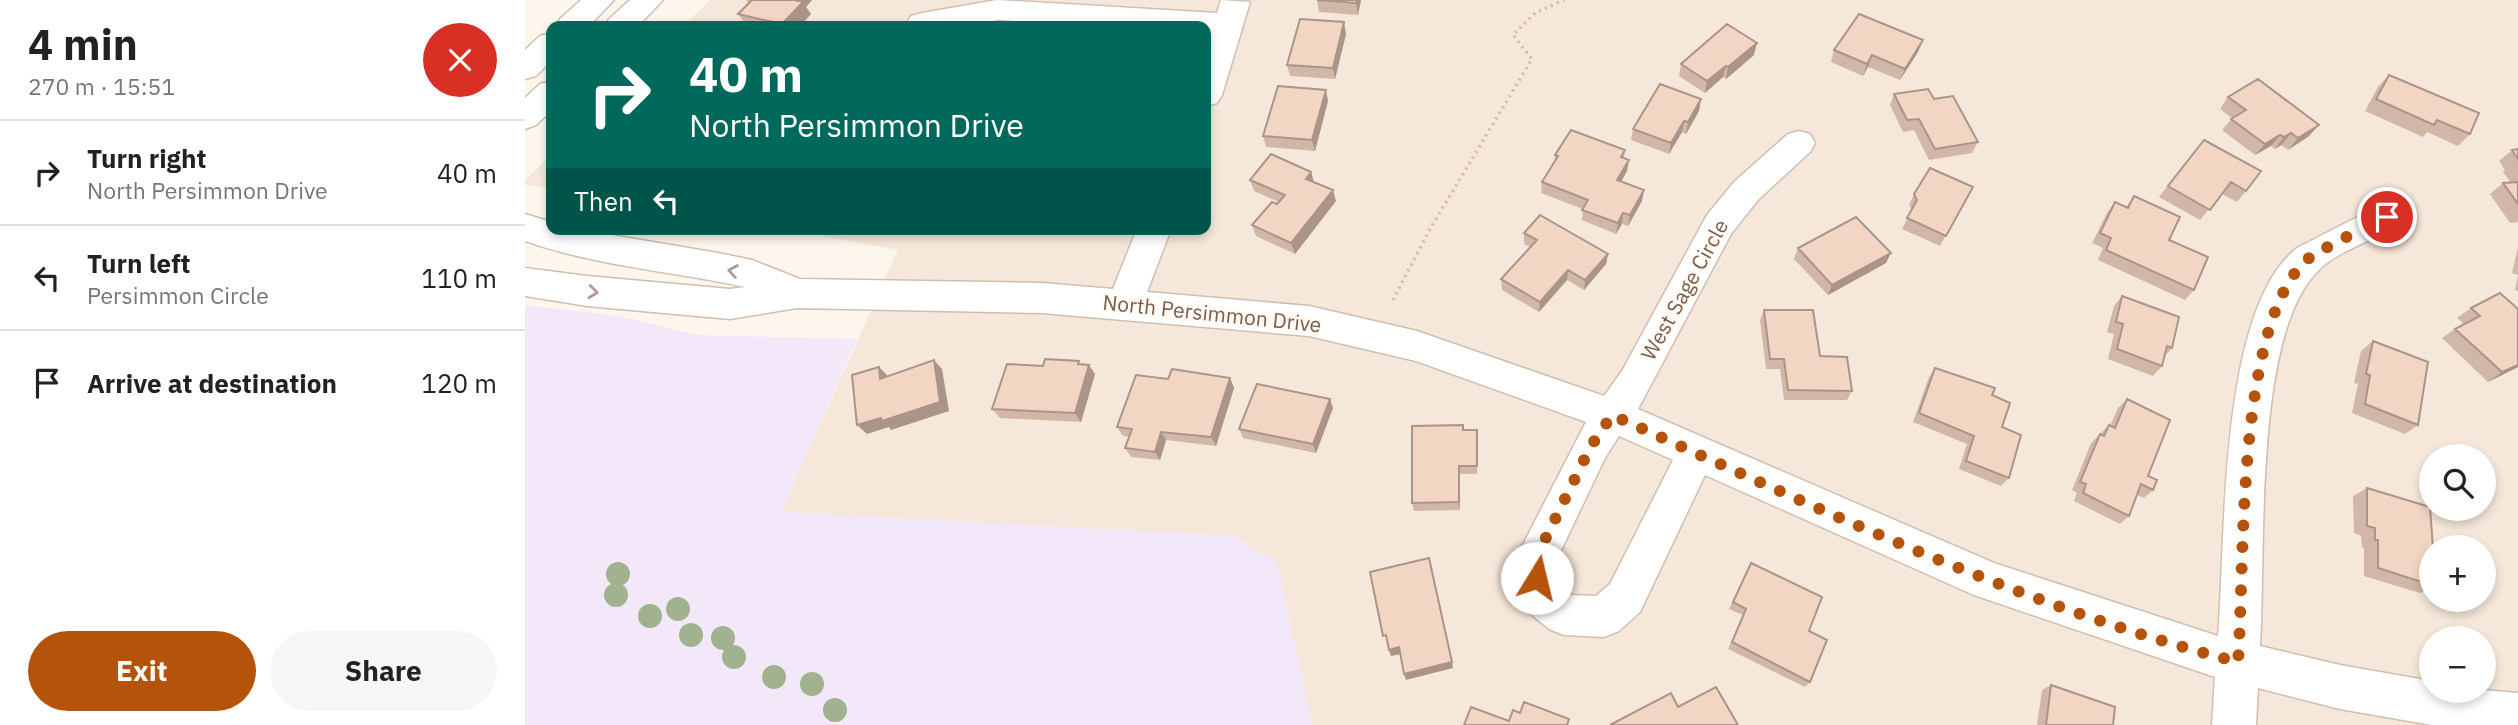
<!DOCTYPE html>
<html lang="en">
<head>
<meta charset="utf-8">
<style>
	:root { --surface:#fff; --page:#f6f6f6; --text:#222; --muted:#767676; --line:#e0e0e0; --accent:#b45309 }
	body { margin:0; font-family:"IBM Plex Sans",sans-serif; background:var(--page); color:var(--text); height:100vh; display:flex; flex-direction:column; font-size:26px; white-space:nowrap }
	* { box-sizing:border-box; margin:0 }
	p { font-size:23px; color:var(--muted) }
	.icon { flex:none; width:38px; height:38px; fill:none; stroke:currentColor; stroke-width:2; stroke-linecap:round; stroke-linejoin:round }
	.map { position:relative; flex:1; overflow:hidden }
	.details { display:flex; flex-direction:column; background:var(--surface); width:525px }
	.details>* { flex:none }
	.guide { position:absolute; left:21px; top:21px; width:665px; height:214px; border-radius:14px; box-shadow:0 4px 10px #0003; background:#00695c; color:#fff; overflow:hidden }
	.controls { position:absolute; left:1894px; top:444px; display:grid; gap:14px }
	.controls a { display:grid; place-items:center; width:77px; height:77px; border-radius:50%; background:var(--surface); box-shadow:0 4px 10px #0003; font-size:35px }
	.pin { position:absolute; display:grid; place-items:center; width:60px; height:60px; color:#fff; margin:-30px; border:4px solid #fff; border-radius:50%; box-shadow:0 2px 7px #0007 }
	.me { position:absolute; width:77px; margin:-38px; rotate:9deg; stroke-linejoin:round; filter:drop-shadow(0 0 5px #0008) }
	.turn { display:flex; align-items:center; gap:24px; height:147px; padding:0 28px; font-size:32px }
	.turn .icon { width:91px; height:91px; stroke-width:2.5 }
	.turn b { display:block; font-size:49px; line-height:60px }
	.then { display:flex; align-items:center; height:66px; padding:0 28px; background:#0003; gap:14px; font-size:26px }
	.round { display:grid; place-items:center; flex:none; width:74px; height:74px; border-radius:37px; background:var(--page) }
	.overview { display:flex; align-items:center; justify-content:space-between; height:119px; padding:0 28px }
	h1 { font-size:42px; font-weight:800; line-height:52px }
	.button { display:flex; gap:14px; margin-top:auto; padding:14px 28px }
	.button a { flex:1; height:80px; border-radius:42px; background:var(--accent); color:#fff; font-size:28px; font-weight:800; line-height:80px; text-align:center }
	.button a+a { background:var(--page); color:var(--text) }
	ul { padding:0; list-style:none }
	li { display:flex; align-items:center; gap:21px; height:105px; padding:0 28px; border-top:2px solid var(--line) }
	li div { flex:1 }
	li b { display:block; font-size:26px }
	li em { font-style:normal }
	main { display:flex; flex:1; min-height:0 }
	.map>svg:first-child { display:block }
	.residential { fill:#f5e8da; fill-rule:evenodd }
	.education { fill:#f3e8fa }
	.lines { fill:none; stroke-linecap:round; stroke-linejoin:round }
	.minor-casing { stroke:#d1beb0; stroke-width:3 }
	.path { stroke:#d9b8a5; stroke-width:3.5; stroke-dasharray:2 4.5; stroke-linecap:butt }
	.minor { fill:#fff; fill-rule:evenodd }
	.tree { fill:#a0b28e }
	.wall { fill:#d1b7a8 }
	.shaded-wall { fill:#aa9588 }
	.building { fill:#f3d5c3; stroke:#aa9588; stroke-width:2 }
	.oneway { stroke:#af9d94 }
	.route { stroke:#b45309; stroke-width:12; stroke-dasharray:0 21.6 }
	.labels { text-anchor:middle; stroke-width:5; stroke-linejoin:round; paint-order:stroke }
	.street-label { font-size:21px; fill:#7a5c4d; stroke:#fffaf3 }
</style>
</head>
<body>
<main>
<section class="details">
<div class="overview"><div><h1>4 min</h1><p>270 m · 15:51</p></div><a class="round" style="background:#d93025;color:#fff"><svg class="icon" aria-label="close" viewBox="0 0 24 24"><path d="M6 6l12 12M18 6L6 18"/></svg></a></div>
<ul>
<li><svg class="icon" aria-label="right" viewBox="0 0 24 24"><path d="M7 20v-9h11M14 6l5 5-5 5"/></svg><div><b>Turn right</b><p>North Persimmon Drive</p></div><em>40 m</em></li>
<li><svg class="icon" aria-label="left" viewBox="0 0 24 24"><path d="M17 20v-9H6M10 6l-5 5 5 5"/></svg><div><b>Turn left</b><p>Persimmon Circle</p></div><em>110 m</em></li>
<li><svg class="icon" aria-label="arrive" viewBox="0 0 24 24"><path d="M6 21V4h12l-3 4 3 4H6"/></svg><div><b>Arrive at destination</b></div><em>120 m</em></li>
</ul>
<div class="button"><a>Exit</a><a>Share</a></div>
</section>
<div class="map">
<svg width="1993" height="725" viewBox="0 0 1993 725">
	<rect width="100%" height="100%" fill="#fdf6ec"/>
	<path class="residential" d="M185,0h1808v725h-1206l-35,-163 -44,-26 -452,-24 117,-262 -113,-21h421v-203h-523zM1906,457h52v52h-52zM1906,548h52v52h-52zM1906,639h52v52h-52z
		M26,155v33l-26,-3v-5z"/>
	<path class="education" d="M0,305l93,11 79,19 160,4 -76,173 452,24 44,26 35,163h-787z"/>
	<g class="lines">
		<g class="minor-casing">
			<path id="minor" d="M56,0h33l-25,26h-33l4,-7z
				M105,0h33l-25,26h-33l4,-7z
				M472,0l220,13 4,-13 29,2 -28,93 -5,8 -11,3v-59l4,-14h-4v-7h-110l-98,-6 -35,6h-54l-2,-3 4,-7 11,-3z
				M26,33v28l-15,15 -11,3v-29l15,-14z
				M26,81v30l-15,14 -11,4v-31l15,-14z
				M1274,131l11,3 5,9 -5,9 -52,48 -27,34 -93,175 356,154 224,73c8,-94 0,-326 79,-388l78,-40 12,-4 12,4 5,9 -5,9c-24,13 -66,27 -83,47 -63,67 -50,282 -56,373l80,19 91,16v10l52,-1 35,3v32h-86l-92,-16 -82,-21 -2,37h-44l3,-48 -241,-82 -269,-120 -65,137 -21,19 -15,6 -40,-2 -15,-6 -24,-20 -6,-14 -5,-33 72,-140 -170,-61 -107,-25 -267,-23 -245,-5 -67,11 -143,-13 -62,-10v-28l62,8 143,13 15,-2c-74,-16 -149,-21 -220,-46v-27l26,8v7h25l142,24 34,7 48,19 242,4 71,6 24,-60h34l-24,63 162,14 108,25 187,65 18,-25 85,-156 27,-33 54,-48zM1094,436l54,24 -63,124 -14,12 -24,-1 -13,-11 -4,-21 50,-105z"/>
		</g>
		<path class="path" d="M868,300l37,-71 102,-170 -19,-24 22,-22 29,-13"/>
		<use href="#minor" class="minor"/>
	</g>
	<g class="tree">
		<circle cx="93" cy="574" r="12"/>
		<circle cx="91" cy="595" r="12"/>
		<circle cx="153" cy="609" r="12"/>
		<circle cx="125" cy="616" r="12"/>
		<circle cx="166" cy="635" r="12"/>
		<circle cx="198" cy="638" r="12"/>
		<circle cx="209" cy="657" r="12"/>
		<circle cx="249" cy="677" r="12"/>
		<circle cx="287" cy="684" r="12"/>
		<circle cx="310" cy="710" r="12"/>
	</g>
	<path class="wall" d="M221,0h66l-6,7 5,7 -11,12h-53l-9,-12 11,-11z
		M792,0h44l-3,15 -39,-3z
		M821,34l-11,45 -45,-3 -3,-11z
		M1309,50l84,2 -18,28 -32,-13 -5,9 -32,-14z
		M1229,55l-28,24 -3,-2 -18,16 -26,-17 2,-12z
		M1864,75l81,59 -12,12 -31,-14 -4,5 -58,-26 13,-24z
		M1369,94l40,5 44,43 -6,11 -43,7 -15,-30 -11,2 -13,-27z
		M1703,97l81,39 -21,14 -7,-5 -6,4 -4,-3 -16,9 -33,-25 10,-12 -12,-9z
		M1176,99l-2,12 -13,23 -4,-2 -13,22 -38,-14 2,-11z
		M803,101l-13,50 -49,-4 -3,-11z
		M1679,140l42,51 -9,11 -15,-8 -22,26 -41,-23z
		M1993,149v73l-8,1 -20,-29 13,-11h8l-8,-11 2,-2 -6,-9 13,-11z
		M1100,150l-1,8 3,13 -6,11 21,19 -14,25 -6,-2 -6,10 -34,-14 1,-11 -42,-16 1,-11 13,-21v-6z
		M786,172l3,10 22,19 -41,53 -39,-18 -4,-11 27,-23 -25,-11 -4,-11z
		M1448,187l-33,59 -38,-17 10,-19 -3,-5 5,-11z
		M1609,196l35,44 25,50 -9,10 -87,-40 5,-12 -11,-5 15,-30 8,-11 11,5z
		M999,233l84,21 -2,10 -22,26 -17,-10 -28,32 -37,-22 -1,-11 29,-32 -6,-3z
		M1993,247v44l-3,-1 3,-15 -6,-2z
		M1273,248l88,15 -58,32 -34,-36z
		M1597,296l50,52 -7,8 -3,10 -9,10 -45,-17 6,-25 -7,-2 7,-26z
		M1946,308l47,1v58l-30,15 -46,-44 13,-9 9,-5 -7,-6z
		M1239,310l56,46 32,35 -5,9h-63l-4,-31h-14l-6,-49z
		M1848,341l45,84 -13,9 -53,-21 6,-29 -4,-1 7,-32z
		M556,364l14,10 -14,48 -81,-4 -8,-9z
		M1410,368l57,27 10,32 7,51 -8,8 -42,-17 8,-25 -54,-22 16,-45z
		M705,378l4,10 -18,58 -50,-6 -6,20 -29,-3 -6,-9 4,-11 -6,-1 -6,-9 51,-48z
		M1602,399l26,91 -9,8 -7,-3 -8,21 -9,8 -46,-23 3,-8 -5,-3 19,-47 18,-18 1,1 8,-18z
		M808,408l-17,45 -73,-15 -4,-9z
		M939,430l14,9 -1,35h-17v36l-46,1 -2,-8z
		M1842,488l64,60v40l-11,5 -56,-17v-28l-2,-1 -1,-11 -7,-3 -1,-37z
		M1226,563l58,68 1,51 -5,5 -77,-38 15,-34 -14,-6z
		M1526,685l62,40h-76l5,-35z"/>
	<path class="shaded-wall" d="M268,0h19l-6,7 5,7 -11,12h-16l-2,-2z
		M832,0h4l-3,15 -2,-12z
		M819,22l2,12 -11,45 -2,-11z
		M1398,40l-5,12 -18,28 5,-11z
		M1232,43l-3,12 -28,24 2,-12z
		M1347,55l-4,12 -5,9 4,-12z
		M1201,66l-3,11 -18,16 2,-12z
		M801,90l2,11 -13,50 -3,-11z
		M1176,99l-2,12 -13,23 2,-12z
		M1159,121l-2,11 -13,22 2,-11z
		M1794,125l-10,11 -21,14 10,-12z
		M1766,133l-10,12 -6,4 9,-12z
		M1755,135l-9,11 -16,9 10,-11z
		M1104,160l-2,11 -11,20 1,-11z
		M786,172l3,11 -8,-4z
		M808,190l3,11 -41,53 -4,-11z
		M1119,190l-2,11 -14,25 2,-11z
		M1098,213l-1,11 -6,10 2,-11z
		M1366,253l-5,10 -58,32 4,-10z
		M1083,254l-2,10 -22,26 1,-10z
		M1043,270l-1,10 -28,32 1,-10z
		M409,360l8,9 7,42 -58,19 -2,-3 -22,7 -10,-9 24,-7z
		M564,365l6,9 -14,48 -6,-9z
		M1993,365v2l-30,15 14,-10z
		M354,367l9,9 -8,3z
		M705,378l4,10 -18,58 -5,-9z
		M805,399l3,9 -17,45 -3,-9z
		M636,432l5,8 -6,20 -5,-8z
		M934,466l1,8v36l-1,-8z
		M874,647l2,7 -10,2 -2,-6z
		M927,662l1,6 -47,12 -2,-6z"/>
	<path class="building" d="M227,0h42l9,2 -21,22 -44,-10z
		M792,0h40l-1,3z
		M1334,14l64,26 -18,29 -33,-14 -5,9 -33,-14z
		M775,19l44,3 -11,46 -46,-3z
		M1202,24l30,19 -29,24 -2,-1 -19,15 -26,-17z
		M1864,75l90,38 -9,21 -33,-14 -3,5 -58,-26z
		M1733,79l61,46 -21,13 -7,-5 -7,4 -4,-2 -15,9 -34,-25 15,-9 -18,-13z
		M1135,84l41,15 -13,23 -4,-1 -13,22 -38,-14z
		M753,86l48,4 -14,50 -49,-4z
		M1403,89l6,10 19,-3 25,46 -43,7 -16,-30 -12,1 -13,-26z
		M1046,130l54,20 -4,7 8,3 -12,20 27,10 -14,25 -7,-2 -5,10 -36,-13 6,-10 -46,-18 16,-26 -3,-1z
		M1679,140l57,31 -15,20 -15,-9 -21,28 -42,-24z
		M1993,149v10l-6,-9z
		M746,154l40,18 -5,7 27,11 -42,53 -39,-18 20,-23 5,2 8,-9 -35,-15z
		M1405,168l43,19 -27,49 -39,-18 10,-18 -3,-6z
		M1993,182v22l-15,-21z
		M1609,196l46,21 -11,23 39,17 -14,33 -88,-40 5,-12 -11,-5 15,-31 13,6z
		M1015,215l68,39 -23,26 -17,-10 -28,32 -39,-23 36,-39 -13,-7z
		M1331,217l35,36 -59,32 -34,-37z
		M1975,293l18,16v56l-16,7 -47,-43 25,-13 -9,-8z
		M1597,296l57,21 -7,31 -5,-2 -5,20 -45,-17 6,-25 -7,-2z
		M1239,310h49l7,46 27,1 5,34 -64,-1 -4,-31h-14z
		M1848,341l55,21 -10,63 -53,-21 5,-29 -4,-1z
		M520,359l34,2 -1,3 11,1 -14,48 -83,-4 15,-45 36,2z
		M409,360l6,42 -58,19 -1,-3 -24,7 -5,-50 27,-8 1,12z
		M1410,368l60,20 -3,7 18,8 -8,24 19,8 -12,43 -43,-17 8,-25 -55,-23z
		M647,369l58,9 -19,59 -50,-5 -6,20 -30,-4 7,-19 -15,-2 19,-52 32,4z
		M732,384l73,15 -17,45 -74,-15z
		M1602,399l43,21 -22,56 9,4 -4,10 -12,-6 -12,32 -46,-23 3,-9 -6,-2 20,-48 4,2 5,-11 6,3z
		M938,425v5h14v36h-18v36l-47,1v-77z
		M1842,488l63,19 3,41h-2v37l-53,-17v-28h-3v-12l-8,-2z
		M904,558l23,104 -48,12 -5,-27 -10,3 -3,-15 -3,1 -13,-64z
		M1226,563l71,34 -13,34 18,9 -17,42 -78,-40 14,-33 -13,-7z
		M1526,685l64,22 -2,18h-67z
		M1191,687l22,38h-128l61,-32 7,14z
		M999,702l45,17 -2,6h-103l7,-18 38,14 4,-11 7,3z"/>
	<defs><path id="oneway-chevron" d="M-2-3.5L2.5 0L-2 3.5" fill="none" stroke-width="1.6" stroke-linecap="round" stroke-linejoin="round" transform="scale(1.75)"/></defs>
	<g class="oneway">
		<use href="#oneway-chevron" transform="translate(208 271) rotate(-171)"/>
		<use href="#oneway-chevron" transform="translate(68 292) rotate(6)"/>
	</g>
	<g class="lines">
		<path class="route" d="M1012,578l-3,-16 57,-116 21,-31c204,92 408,191 626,247 7,-99 -2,-327 65,-399 12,-12 66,-37 84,-46"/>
	</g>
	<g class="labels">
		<g class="street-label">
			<text transform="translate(1160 290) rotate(-61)" y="7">West Sage Circle</text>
			<text transform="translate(687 314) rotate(6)" y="7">North Persimmon Drive</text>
		</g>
	</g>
</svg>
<div class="controls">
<a><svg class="icon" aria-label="search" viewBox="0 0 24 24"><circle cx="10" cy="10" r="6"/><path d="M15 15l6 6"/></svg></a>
<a>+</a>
<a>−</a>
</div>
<div class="pin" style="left:1862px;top:217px;background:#d93025"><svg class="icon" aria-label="arrive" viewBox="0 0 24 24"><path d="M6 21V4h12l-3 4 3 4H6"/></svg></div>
<svg class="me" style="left:1012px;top:578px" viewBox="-20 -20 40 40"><circle r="19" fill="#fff"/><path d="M0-13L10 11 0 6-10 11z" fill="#b45309"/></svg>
<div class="guide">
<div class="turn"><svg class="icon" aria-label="right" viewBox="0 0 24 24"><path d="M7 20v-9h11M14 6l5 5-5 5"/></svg><div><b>40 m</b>North Persimmon Drive</div></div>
<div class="then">Then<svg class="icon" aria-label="left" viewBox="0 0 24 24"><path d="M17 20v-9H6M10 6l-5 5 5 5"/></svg></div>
</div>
</div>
</main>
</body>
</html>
